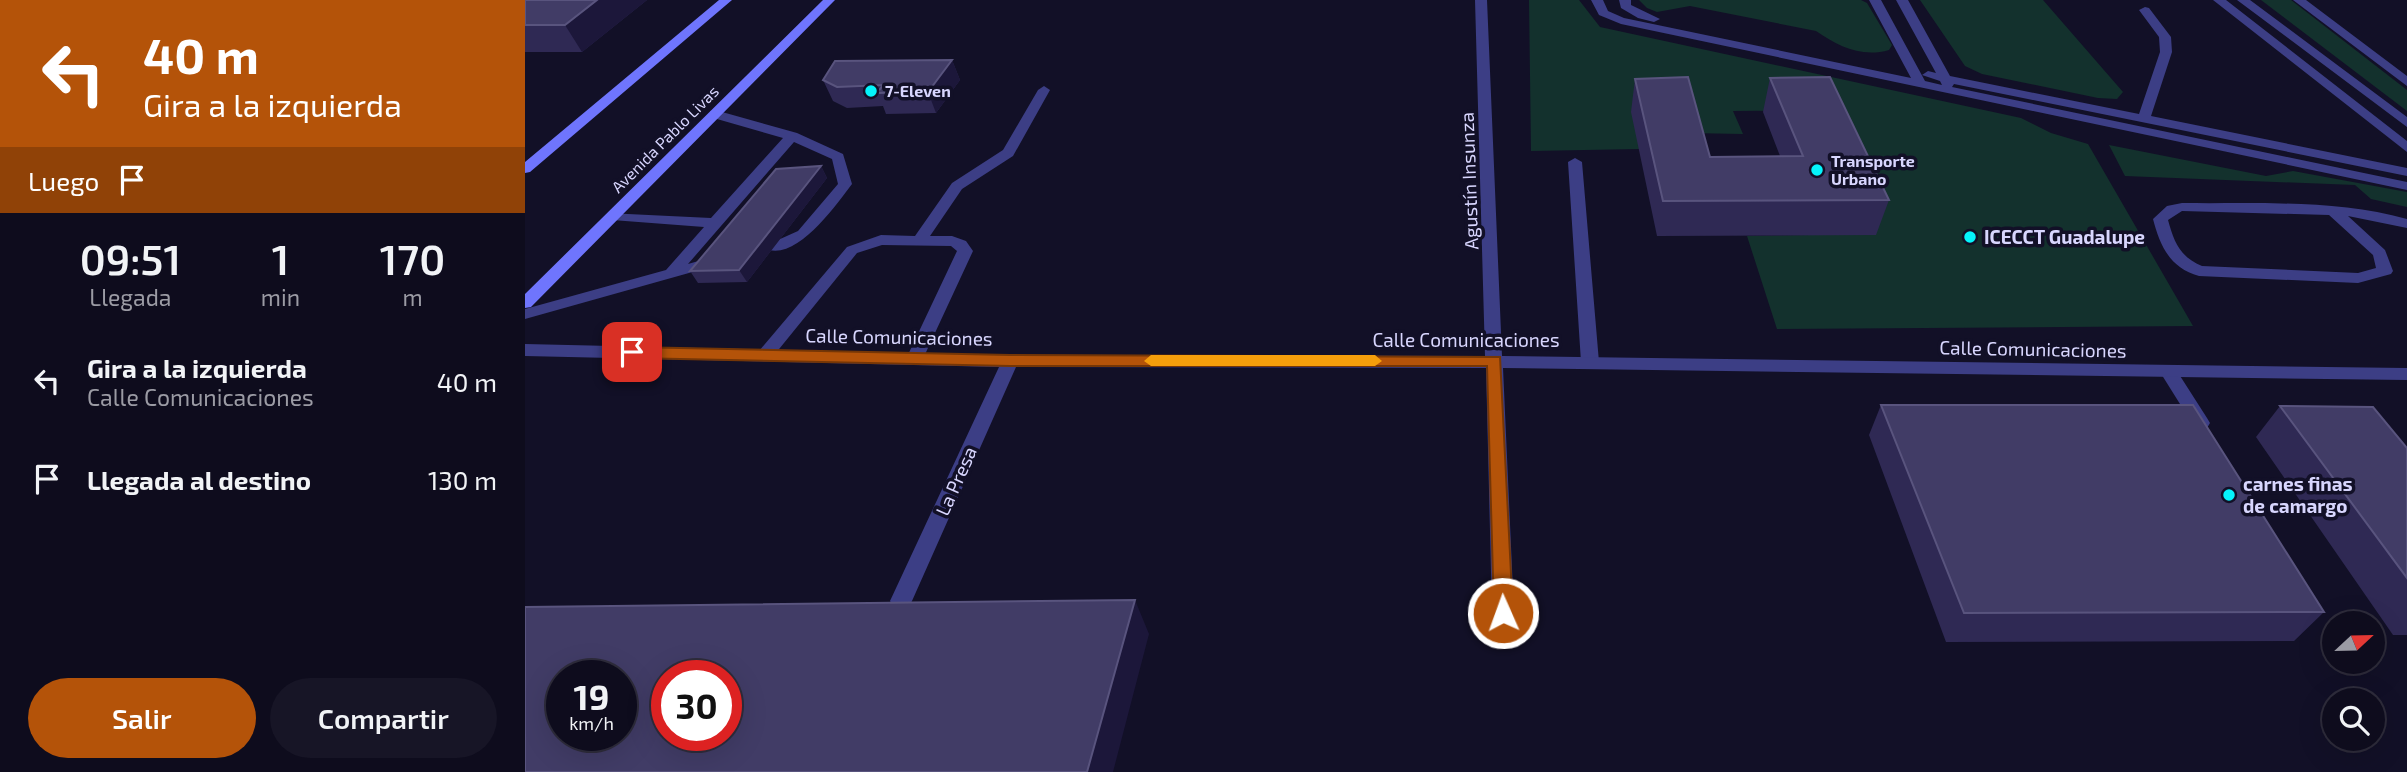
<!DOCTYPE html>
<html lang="es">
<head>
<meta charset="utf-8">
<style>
	:root { --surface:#0e0c1d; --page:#171526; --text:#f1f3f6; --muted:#9b9ba4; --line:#2e2c3b; --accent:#b45309 }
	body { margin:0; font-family:"Exo 2",sans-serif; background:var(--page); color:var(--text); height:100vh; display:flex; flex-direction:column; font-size:26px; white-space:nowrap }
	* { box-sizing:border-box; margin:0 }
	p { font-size:23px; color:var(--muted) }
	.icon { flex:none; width:38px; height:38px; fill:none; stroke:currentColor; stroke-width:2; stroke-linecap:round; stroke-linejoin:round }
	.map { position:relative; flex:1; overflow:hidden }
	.sheet { display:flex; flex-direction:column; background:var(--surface); width:525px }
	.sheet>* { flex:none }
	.top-card { background:#b45309; color:#fff; overflow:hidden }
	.needle { width:46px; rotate:68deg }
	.fabs { position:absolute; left:1797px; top:611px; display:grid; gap:14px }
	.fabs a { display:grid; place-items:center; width:63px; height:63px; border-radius:50%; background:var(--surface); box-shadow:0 7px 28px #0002,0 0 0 2px var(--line); font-size:35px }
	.speed { position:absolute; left:21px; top:660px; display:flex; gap:14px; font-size:35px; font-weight:700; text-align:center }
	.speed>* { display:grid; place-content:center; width:91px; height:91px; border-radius:50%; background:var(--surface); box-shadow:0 7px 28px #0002,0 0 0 2px var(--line); line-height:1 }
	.speed small { font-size:18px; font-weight:400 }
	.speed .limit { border:10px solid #d22; background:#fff; color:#111 }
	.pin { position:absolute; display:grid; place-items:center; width:60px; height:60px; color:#fff; margin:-30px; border-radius:14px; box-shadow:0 4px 10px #0006 }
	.me { position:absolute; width:77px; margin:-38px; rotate:358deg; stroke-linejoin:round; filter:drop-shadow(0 0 5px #0008) }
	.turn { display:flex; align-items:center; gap:24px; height:147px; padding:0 28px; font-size:32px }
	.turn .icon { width:91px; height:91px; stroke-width:2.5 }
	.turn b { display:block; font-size:49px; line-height:60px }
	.then { display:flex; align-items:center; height:66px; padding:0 28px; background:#0003; gap:14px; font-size:26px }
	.eta { display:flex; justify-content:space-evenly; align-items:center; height:119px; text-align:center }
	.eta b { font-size:42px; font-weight:600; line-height:49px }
	.cta { display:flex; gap:14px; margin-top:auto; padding:14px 28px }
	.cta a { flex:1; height:80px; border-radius:42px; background:var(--accent); color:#fff; font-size:28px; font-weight:600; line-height:80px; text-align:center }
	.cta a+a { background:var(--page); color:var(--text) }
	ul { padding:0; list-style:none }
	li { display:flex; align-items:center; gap:21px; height:98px; padding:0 28px }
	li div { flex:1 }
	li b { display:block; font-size:26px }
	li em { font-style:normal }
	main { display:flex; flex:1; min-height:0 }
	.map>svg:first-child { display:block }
	.green { fill:#13312d }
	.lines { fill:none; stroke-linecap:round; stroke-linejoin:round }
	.service { fill:#3c3e85; fill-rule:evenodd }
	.minor { fill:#3c3e85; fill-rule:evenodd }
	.secondary { fill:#6f75fd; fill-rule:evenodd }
	.wall { fill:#2f2954 }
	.shaded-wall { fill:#1c173a }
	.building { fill:#413c66; stroke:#59547e; stroke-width:2; fill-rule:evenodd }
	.route { fill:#b45309; stroke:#753606; stroke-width:2 }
	.slow { fill:#f59e0b }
	.poi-dot { fill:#05f4fb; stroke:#121027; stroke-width:2.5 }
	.labels { text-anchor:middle; stroke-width:7; stroke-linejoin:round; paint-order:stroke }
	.far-poi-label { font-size:16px; font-weight:bold; fill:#d8d6fe; stroke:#121027; text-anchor:start }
	.far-street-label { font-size:16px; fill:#d8d6fe; stroke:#121027 }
	.street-label { font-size:19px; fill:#d8d6fe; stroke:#121027 }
	.poi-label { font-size:19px; font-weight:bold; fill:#d8d6fe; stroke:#121027; text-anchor:start }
</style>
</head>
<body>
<main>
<section class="sheet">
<div class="top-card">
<div class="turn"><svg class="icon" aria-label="left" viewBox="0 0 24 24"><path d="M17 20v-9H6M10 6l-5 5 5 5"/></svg><div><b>40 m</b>Gira a la izquierda</div></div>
<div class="then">Luego<svg class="icon" aria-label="arrive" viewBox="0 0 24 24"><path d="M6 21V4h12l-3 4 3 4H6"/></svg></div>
</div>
<div class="eta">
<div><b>09:51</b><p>Llegada</p></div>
<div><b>1</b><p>min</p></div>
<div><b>170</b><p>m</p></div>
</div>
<ul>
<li><svg class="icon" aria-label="left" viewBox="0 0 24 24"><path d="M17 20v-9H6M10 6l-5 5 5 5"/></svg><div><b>Gira a la izquierda</b><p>Calle Comunicaciones</p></div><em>40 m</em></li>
<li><svg class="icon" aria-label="arrive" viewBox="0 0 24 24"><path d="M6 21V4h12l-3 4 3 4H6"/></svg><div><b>Llegada al destino</b></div><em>130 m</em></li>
</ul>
<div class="cta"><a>Salir</a><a>Compartir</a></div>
</section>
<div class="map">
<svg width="1882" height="772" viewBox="0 0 1882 772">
	<rect width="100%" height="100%" fill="#121027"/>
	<path class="green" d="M1004,0h50l21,27 421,91 30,15 37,11 105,182 -416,3 -30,-93 129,-2 -55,-124 -88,1 10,23 -54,-1 -50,16 -108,2z
		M1114,0h222l6,3 25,42 -3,5c-28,8 -51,-4 -73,-19l-126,-25 -33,6 -10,-4z
		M1395,0h123l80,92 -6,7 -19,-1 -116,-24 -17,-8z
		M1736,0h30l116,90v21z
		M1584,145l157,31 27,-5 114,21v15l-36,-8 -16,-14 -230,-9z"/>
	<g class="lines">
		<path class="service" d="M1066,0h12l5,11 16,7 287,60 -42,-78h12l44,81 17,4 -2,-4 -18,-6 6,-4 8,2 -40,-73h12l42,76 189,38 21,-62 -1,-15 -20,-27 6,-3 4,1 22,29 1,15 -21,64 256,52v8l-453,-92 -2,3 455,95v8l-786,-166 -22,-9z
			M1094,0h12v5l29,14 -6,3 -16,-4 -17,-10z
			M1688,0h13l181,141v11z
			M1712,0h13l157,117v10z
			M519,86l6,4 -37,66 -51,33 -32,47h22l14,5 7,10 -52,112 -6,2 -9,-6 51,-108 -6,-5 -69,-1 -25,8 -86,106h-12l-2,-4 2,-4 88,-104 34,-12 34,1 37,-53 51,-33 35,-60z
			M190,110l82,23 46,21 9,30c-16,21 -53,74 -83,66l-3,-3 3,-3 29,-13 40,-47 -6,-25 -38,-17 -106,122 28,-8 8,5 -3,3 -196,55v-10l141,-39 38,-43 -92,-7 -5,-1v-6l104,5 72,-80 -73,-21v-6z
			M1050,158l7,4 17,200 -9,6 -9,-6 -13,-200z
			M1657,203c75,1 152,-4 225,16v9l-59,-12 37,34 8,21 -2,3 -33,9 -159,-7c-29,-8 -39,-30 -46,-57l14,-13zM1657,211l147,4 44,40 3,13 -18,5 -156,-7c-22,-9 -28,-24 -34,-46z
			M1644,366l6,2 32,50 3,5 -3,5h-12l-35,-56z"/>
		<path class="minor" d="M950,0h12l15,356 905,12v12l-904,-12 11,245 -3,6 -8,3 -8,-3 -3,-6 -6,-245 -470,-1 -104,234 -4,6 -7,3 -7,-3 -4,-6 109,-234 -474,-11v-12l485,11 475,1z
			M1768,0h13l101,76v10z"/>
		<path class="secondary" d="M194,0h13l-202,172 -5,1v-11z
			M298,0h12l-304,307 -6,1v-14z"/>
	</g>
	<path class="wall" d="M0,0h122l-65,52h-57z
		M427,60l8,20 -24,33 -50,1 -3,-8 -36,2 -14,-7 -10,-21z
		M1245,78l119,122 -13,35 -219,1 -26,-124 4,-33 75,78 70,-1 -17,-44z
		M296,166l6,12 -80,104 -49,1 -8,-12z
		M1356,405l443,207 -30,29 -348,1 -77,-207z
		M1755,406l127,42v187h-14l-137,-198z"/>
	<path class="shaded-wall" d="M72,0h50l-65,52 -17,-27z
		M427,60l8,20 -24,33 -8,-21z
		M296,166l6,12 -80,104 -8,-12z
		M610,600l14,34 -36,138h-26z"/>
	<path class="building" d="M0,0h72l-32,25h-40z
		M427,60l-24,32 -51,1 6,-8 -46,2 -14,-7 12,-19z
		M1163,77l22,80 93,-1 -33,-78 60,-1 59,123 -226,1 -28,-122z
		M296,166l-82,104 -49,1 86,-102z
		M1356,405h312l131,207 -360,1z
		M1755,406l93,1 34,41v130z
		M610,600l-48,172h-562v-165zM37,676h59v59h-59zM142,676h59v59h-59z"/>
	<path class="route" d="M107,347l378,8 490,2 13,256 -3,6h-14l-2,-6 -7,-247h-477l-378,-8 -8,-6z"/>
	<path class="slow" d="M626,355h224l7,6 -7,5h-224l-7,-5z"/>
	<g class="poi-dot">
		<circle cx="346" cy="91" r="7"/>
		<circle cx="1292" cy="170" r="7"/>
		<circle cx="1445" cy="237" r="7"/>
		<circle cx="1704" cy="495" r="7"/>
	</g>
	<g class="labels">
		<g class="far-poi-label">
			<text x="360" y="97">7-Eleven</text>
			<text x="1306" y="167">Transporte<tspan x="1306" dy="18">Urbano</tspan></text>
		</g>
		<g class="far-street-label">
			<text transform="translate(140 139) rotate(-45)" y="6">Avenida Pablo Livas</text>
		</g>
		<g class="street-label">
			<text transform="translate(944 181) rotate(-92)" y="7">Agustín Insunza</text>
			<text transform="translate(374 337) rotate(1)" y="7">Calle Comunicaciones</text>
			<text x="941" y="347">Calle Comunicaciones</text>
			<text transform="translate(1508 349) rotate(1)" y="7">Calle Comunicaciones</text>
			<text transform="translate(431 481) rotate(-66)" y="7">La Presa</text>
		</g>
		<g class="poi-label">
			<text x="1459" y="244">ICECCT Guadalupe</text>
			<text x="1718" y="491">carnes finas<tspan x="1718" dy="22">de camargo</tspan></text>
		</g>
	</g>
</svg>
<div class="fabs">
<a><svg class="needle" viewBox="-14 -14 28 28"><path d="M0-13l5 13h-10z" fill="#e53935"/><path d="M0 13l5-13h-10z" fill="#9b9ba4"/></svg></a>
<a><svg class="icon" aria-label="search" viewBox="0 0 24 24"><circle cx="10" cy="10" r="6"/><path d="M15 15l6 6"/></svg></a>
</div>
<div class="speed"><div>19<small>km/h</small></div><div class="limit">30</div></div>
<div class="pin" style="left:107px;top:352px;background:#d93025"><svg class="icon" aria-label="arrive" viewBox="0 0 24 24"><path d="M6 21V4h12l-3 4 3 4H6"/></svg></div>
<svg class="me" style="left:978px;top:613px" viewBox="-20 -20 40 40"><circle r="17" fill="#b45309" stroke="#fff" stroke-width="3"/><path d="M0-11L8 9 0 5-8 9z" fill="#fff"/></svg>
</div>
</main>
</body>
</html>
